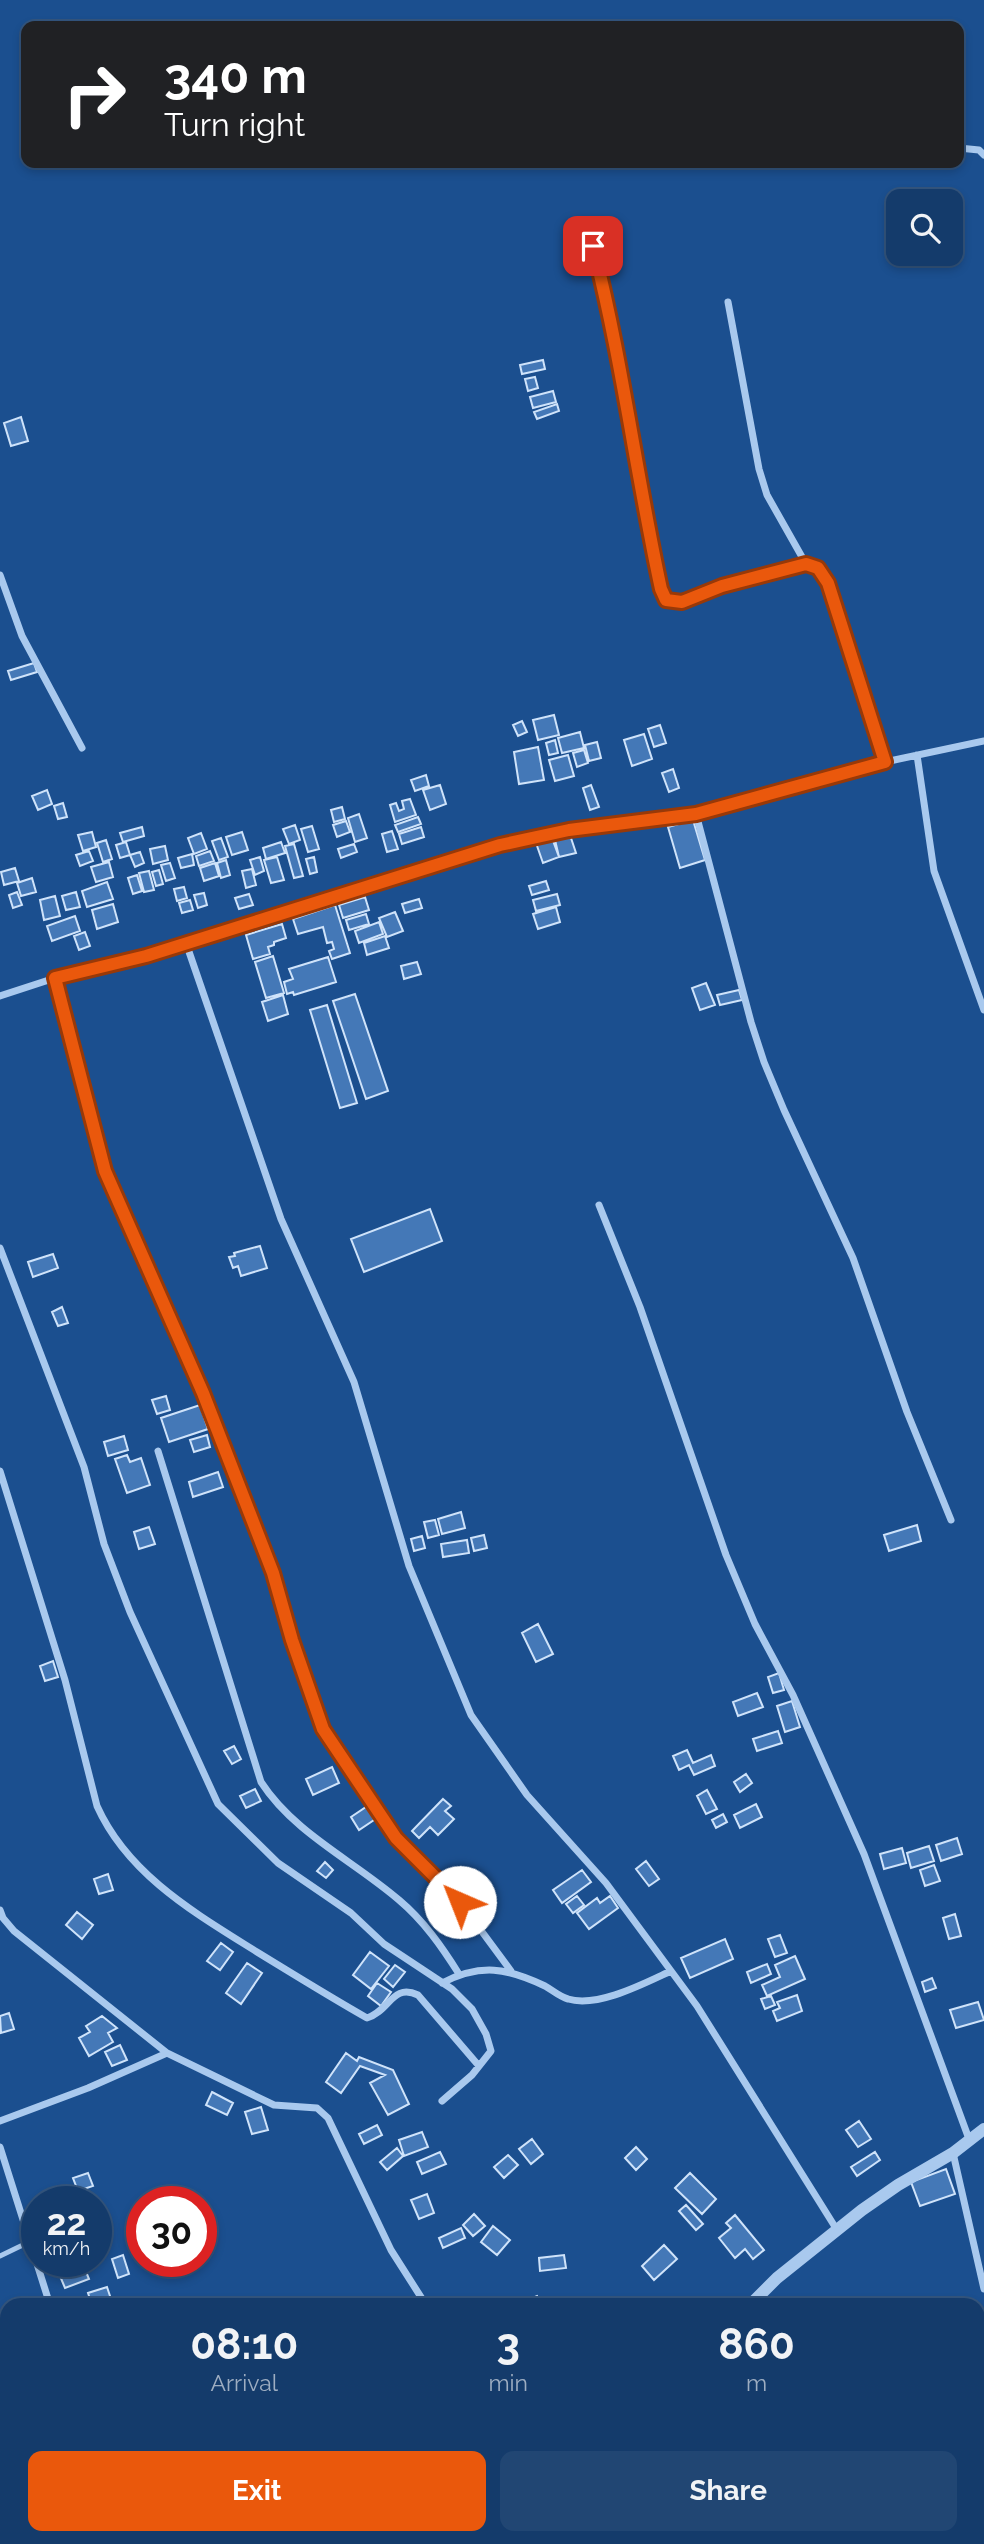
<!DOCTYPE html>
<html lang="en">
<head>
<meta charset="utf-8">
<style>
	:root { --surface:#143b6b; --page:#214673; --text:#f1f3f6; --muted:#9dadc1; --line:#33557e; --accent:#ea580c }
	body { margin:0; font-family:Raleway,sans-serif; background:var(--page); color:var(--text); height:100vh; display:flex; flex-direction:column; font-size:26px; white-space:nowrap }
	* { box-sizing:border-box; margin:0 }
	p { font-size:23px; color:var(--muted) }
	.icon { flex:none; width:38px; height:38px; fill:none; stroke:currentColor; stroke-width:2; stroke-linecap:round; stroke-linejoin:round }
	.map { position:relative; flex:1; overflow:hidden }
	.panel { position:absolute; left:0px; top:2298px; width:985px; height:247px; display:flex; flex-direction:column; background:var(--surface); border-radius:21px 21px 0 0; box-shadow:0 4px 10px #0003,0 0 0 2px var(--line) }
	.panel>* { flex:none }
	.banner { position:absolute; left:21px; top:21px; width:943px; height:147px; border-radius:14px; box-shadow:0 4px 10px #0003,0 0 0 2px var(--line); background:#202124; color:#fff; overflow:hidden }
	.controls { position:absolute; left:886px; top:189px; display:grid; gap:14px }
	.controls a { display:grid; place-items:center; width:77px; height:77px; border-radius:14px; background:var(--surface); box-shadow:0 4px 10px #0003,0 0 0 2px var(--line); font-size:35px }
	.speed { position:absolute; left:21px; top:2186px; display:flex; gap:14px; font-size:35px; font-weight:700; text-align:center }
	.speed>* { display:grid; place-content:center; width:91px; height:91px; border-radius:50%; background:var(--surface); box-shadow:0 4px 10px #0003,0 0 0 2px var(--line); line-height:1 }
	.speed small { font-size:18px; font-weight:400 }
	.speed .limit { border:10px solid #d22; background:#fff; color:#111 }
	.pin { position:absolute; display:grid; place-items:center; width:60px; height:60px; color:#fff; margin:-30px; border-radius:14px; box-shadow:0 4px 10px #0006 }
	.me { position:absolute; width:77px; margin:-38px; rotate:316deg; stroke-linejoin:round; filter:drop-shadow(0 0 5px #0008) }
	.turn { display:flex; align-items:center; gap:24px; height:147px; padding:0 28px; font-size:32px }
	.turn .icon { width:91px; height:91px; stroke-width:2.5 }
	.turn b { display:block; font-size:49px; line-height:60px }
	.eta { display:flex; justify-content:space-evenly; align-items:center; height:119px; text-align:center }
	.eta b { font-size:42px; font-weight:700; line-height:49px }
	.action { display:flex; gap:14px; margin-top:auto; padding:14px 28px }
	.action a { flex:1; height:80px; border-radius:14px; background:var(--accent); color:#fff; font-size:28px; font-weight:700; line-height:80px; text-align:center }
	.action a+a { background:var(--page); color:var(--text) }
	.map>svg:first-child { display:block }
	.building { fill:#4478b7; stroke:#cfe3fa; stroke-width:2 }
	.lines { fill:none; stroke-linecap:round; stroke-linejoin:round }
	.service { stroke:#a9c9ee; stroke-width:5 }
	.minor { stroke:#a9c9ee; stroke-width:7 }
	.tertiary { stroke:#a9c9ee; stroke-width:12 }
	.route-casing { stroke:#983908; stroke-width:18 }
	.route { stroke:#ea580c; stroke-width:12 }
</style>
</head>
<body>
<div class="map">
<svg width="984" height="2544" viewBox="0 0 984 2544">
	<rect width="100%" height="100%" fill="#1b4f8f"/>
	<path class="building" d="M543,360l2,9 -23,5 -2,-9z
		M535,377l3,11 -10,3 -3,-12z
		M553,391l3,11 -23,6 -3,-11z
		M557,404l2,7 -22,8 -3,-7z
		M21,417l7,24 -17,5 -7,-23z
		M34,663l3,9 -26,8 -3,-9z
		M554,715l5,20 -21,5 -5,-20z
		M522,721l5,11 -9,4 -5,-11z
		M660,725l6,18 -12,4 -6,-18z
		M580,732l4,16 -22,5 -4,-15z
		M644,734l8,25 -20,7 -8,-26z
		M555,740l3,13 -9,2 -3,-12z
		M597,742l4,16 -12,3 -4,-16z
		M538,747l6,33 -25,4 -5,-32z
		M584,750l4,13 -11,4 -4,-14z
		M568,755l6,21 -19,5 -6,-21z
		M673,769l6,19 -10,4 -7,-19z
		M426,775l3,11 -14,5 -4,-11z
		M440,785l6,19 -16,6 -7,-20z
		M591,785l8,22 -9,3 -7,-22z
		M47,790l5,14 -14,6 -6,-14z
		M410,799l6,16 -21,7 -5,-17 6,-2 3,8 5,-2 -2,-8z
		M63,803l4,14 -9,2 -4,-13z
		M342,807l3,12 -11,3 -3,-12z
		M359,814l8,24 -12,4 -7,-24z
		M418,817l3,7 -23,8 -3,-7z
		M693,820l12,40 -25,8 -12,-41z
		M346,821l4,11 -13,5 -4,-12z
		M295,825l5,15 -11,4 -6,-15z
		M312,826l7,23 -11,3 -7,-23z
		M142,827l2,9 -21,6 -3,-9z
		M421,827l3,10 -22,7 -3,-10z
		M392,831l6,18 -11,3 -5,-18z
		M92,832l4,15 -13,4 -5,-16z
		M242,832l6,18 -16,5 -6,-18z
		M201,833l6,16 -13,5 -6,-16z
		M570,835l6,18 -17,4 -4,-17z
		M221,838l7,19 -9,3 -7,-19z
		M552,838l7,19 -16,6 -7,-20z
		M106,840l6,19 -9,3 -6,-19z
		M126,842l4,13 -10,3 -4,-13z
		M281,842l4,11 -19,6 -3,-11z
		M294,844l9,32 -9,2 -9,-32z
		M354,844l3,8 -16,6 -3,-9z
		M165,846l3,14 -15,4 -3,-15z
		M89,851l4,10 -13,5 -4,-11z
		M210,851l4,10 -15,5 -3,-10z
		M140,852l4,11 -9,4 -5,-12z
		M192,854l2,11 -13,3 -3,-10z
		M260,857l4,14 -9,4 -5,-15z
		M277,857l7,23 -13,3 -7,-23z
		M314,857l3,15 -7,2 -4,-15z
		M226,860l4,15 -9,3 -4,-15z
		M109,862l4,15 -17,5 -5,-15z
		M170,863l5,15 -9,3 -5,-16z
		M215,863l4,13 -15,5 -4,-13z
		M15,868l4,13 -15,4 -3,-13z
		M252,869l4,16 -10,3 -4,-17z
		M159,870l4,14 -7,2 -4,-14z
		M149,871l5,19 -10,2 -5,-19z
		M137,875l5,16 -9,3 -5,-16z
		M32,878l4,14 -15,4 -4,-13z
		M546,881l3,9 -17,5 -3,-9z
		M107,882l6,17 -26,8 -5,-16z
		M184,887l3,11 -10,3 -3,-12z
		M17,892l5,13 -9,3 -4,-13z
		M76,892l4,15 -14,3 -4,-14z
		M204,893l3,12 -9,3 -4,-13z
		M249,894l4,11 -14,4 -4,-11z
		M557,894l3,11 -24,6 -3,-11z
		M55,896l5,20 -16,4 -4,-20z
		M365,897l4,13 -26,8 -4,-13z
		M419,899l3,9 -17,5 -3,-9z
		M190,900l3,10 -11,3 -3,-10z
		M113,904l5,18 -21,7 -5,-19z
		M335,905l15,48 -18,6 -3,-8 5,-2 -2,-7 -5,1 -4,-16 -25,7 -5,-15z
		M556,907l4,15 -22,7 -5,-15z
		M395,912l8,19 -16,6 -8,-19z
		M366,914l3,10 -20,6 -3,-10z
		M75,916l5,15 -28,10 -5,-15z
		M379,922l4,12 -24,9 -4,-12z
		M282,924l4,14 -12,4v3l-6,2 2,7 -17,5 -7,-24z
		M85,932l5,14 -11,4 -5,-14z
		M385,936l4,12 -22,7 -3,-12z
		M273,956l11,37 -18,5 -11,-36z
		M328,957l8,25 -42,13 -1,-3 -6,2 -3,-12 9,-3 -4,-10z
		M417,962l4,12 -17,5 -3,-13z
		M706,983l9,22 -15,5 -8,-22z
		M739,990l3,10 -22,5 -3,-10z
		M355,994l33,97 -22,8 -33,-98z
		M283,995l5,19 -20,7 -6,-19z
		M327,1005l30,98 -17,5 -30,-98z
		M430,1209l12,32 -78,31 -13,-33z
		M260,1246l7,22 -26,8 -3,-10 -5,2 -4,-11 6,-1 -1,-3z
		M53,1254l5,14 -25,9 -5,-15z
		M62,1307l6,16 -10,3 -6,-14z
		M166,1396l4,14 -13,4 -5,-14z
		M200,1405l8,24 -39,13 -8,-24z
		M207,1435l3,12 -16,5 -4,-12z
		M124,1436l4,14 -20,6 -4,-14z
		M127,1455l3,7 11,-4 9,27 -23,8 -12,-34z
		M218,1472l5,15 -30,10 -4,-15z
		M461,1512l4,16 -23,6 -4,-15z
		M435,1520l4,15 -11,3 -4,-16z
		M917,1525l4,16 -32,10 -5,-16z
		M149,1527l6,17 -16,5 -5,-17z
		M484,1535l3,13 -13,3 -3,-13z
		M422,1536l3,12 -11,3 -3,-12z
		M467,1540l2,13 -26,4 -2,-13z
		M538,1624l15,30 -17,8 -14,-29z
		M53,1661l5,16 -13,4 -5,-15z
		M779,1673l5,17 -11,3 -5,-16z
		M757,1693l6,14 -25,9 -5,-14z
		M792,1701l8,26 -15,5 -8,-26z
		M778,1731l4,12 -25,8 -4,-12z
		M234,1746l7,13 -9,5 -8,-13z
		M687,1750l6,13 18,-8 4,11 -21,9 -5,-10 -10,5 -6,-14z
		M332,1767l7,16 -26,12 -7,-16z
		M746,1774l6,9 -12,9 -6,-10z
		M255,1789l6,12 -15,7 -6,-12z
		M707,1790l10,19 -11,5 -9,-18z
		M443,1799l8,7 -6,5 9,8 -16,16 -8,-8 -11,11 -7,-7z
		M756,1804l6,13 -22,11 -6,-13z
		M369,1805l8,13 -18,12 -8,-13z
		M723,1814l4,8 -11,6 -4,-8z
		M957,1838l5,16 -21,7 -5,-16z
		M929,1846l5,15 -23,7 -4,-15z
		M902,1848l4,15 -22,6 -4,-15z
		M646,1861l13,18 -10,7 -13,-17z
		M325,1862l8,8 -7,8 -9,-7z
		M934,1865l6,16 -15,5 -5,-16z
		M582,1870l9,12 -29,21 -9,-13z
		M108,1874l5,16 -14,4 -5,-15z
		M577,1896l7,9 -11,8 -7,-9z
		M610,1896l8,12 -29,21 -12,-16 20,-15 3,5z
		M77,1912l16,13 -11,14 -16,-14z
		M955,1914l6,22 -12,3 -6,-21z
		M780,1935l7,18 -12,4 -7,-18z
		M725,1939l8,20 -43,19 -9,-20z
		M221,1943l12,9 -13,18 -13,-9z
		M370,1952l19,14 -18,23 -18,-14z
		M795,1956l10,23 -38,17 -5,-11 18,-8 -5,-12z
		M247,1963l15,10 -21,31 -15,-11z
		M767,1964l4,10 -20,9 -4,-11z
		M395,1965l10,7 -12,15 -9,-8z
		M932,1978l4,10 -11,4 -3,-10z
		M377,1983l14,9 -10,14 -13,-10z
		M797,1995l5,16 -25,10 -4,-10 7,-3 -3,-6z
		M771,1996l4,9 -10,4 -4,-10z
		M978,2002l6,18 -28,8 -6,-18z
		M9,2013l5,16 -13,4 -1,-17z
		M102,2016l15,12 -9,5 5,9 -24,14 -10,-18 11,-6 -4,-6z
		M120,2045l7,15 -15,6 -7,-14z
		M346,2053l11,8 2,-4 34,13 16,34 -21,11 -18,-32 15,-8 -25,-9 -19,27 -15,-11z
		M212,2092l21,11 -6,12 -21,-10z
		M261,2107l7,23 -16,4 -7,-22z
		M859,2121l12,18 -13,8 -12,-17z
		M377,2125l5,10 -18,9 -5,-10z
		M422,2132l6,15 -24,9 -5,-16z
		M532,2139l11,15 -12,10 -12,-15z
		M636,2147l11,12 -11,11 -11,-12z
		M397,2148l6,8 -16,14 -7,-8z
		M440,2152l6,12 -24,10 -5,-12z
		M875,2152l5,8 -23,16 -6,-9z
		M508,2155l10,10 -14,13 -10,-11z
		M946,2169l9,25 -35,12 -9,-24z
		M88,2173l5,13 -15,5 -5,-13z
		M690,2173l26,26 -14,15 -27,-26z
		M427,2194l7,19 -15,6 -8,-19z
		M686,2205l17,19 -7,6 -17,-19z
		M474,2214l11,12 -12,10 -10,-11z
		M735,2215l29,35 -11,9 -8,-10 -10,9 -16,-20 12,-10 -5,-5z
		M493,2226l17,14 -13,15 -16,-13z
		M461,2228l4,10 -22,10 -4,-10z
		M664,2245l13,14 -23,21 -12,-14z
		M123,2255l6,19 -11,4 -6,-19z
		M564,2255l2,13 -26,3 -1,-13z
		M84,2267l5,12 -24,9 -5,-12z
		M107,2287l6,18h-21l-4,-12z
		M537,2296l4,9h-25z
		M208,2538h20l2,6h-20z
		M295,2538h37l1,1 -15,5h-21z"/>
	<g class="lines">
		<path class="service" d="M0,2256l29,-14"/>
		<path class="minor" d="M959,148l20,2 5,5
			M899,163h2
			M587,223l31,126 19,127 24,113 5,11 16,2 40,-16 84,-22 12,4 10,15 57,179
			M728,302l31,167 8,26 39,69
			M0,575l22,61 60,112
			M917,755l17,116 50,139
			M696,814l55,208 13,40 20,48 69,148 54,154 44,108
			M186,943l95,276 73,163 55,184 62,149 56,80 79,88 91,123 140,224
			M55,978l50,193 98,222 70,180 19,67 31,89 73,109 64,64 51,69
			M0,996l55,-18 91,-22 354,-111 69,-15 127,-16 189,-52 99,-21
			M599,1205l41,102 86,248 29,69 38,71 71,159 105,285
			M0,1248l84,219 20,77 26,68 88,192 60,59 73,50 33,31 68,45 20,20 14,25 5,17 -19,24 -30,26
			M158,1451l103,331c33,51 93,79 138,118 25,21 43,47 60,74
			M0,1471l65,209 32,126c31,69 98,107 160,146 36,22 73,45 110,66 23,-7 25,-35 51,-23l61,71
			M0,1910l3,8 11,13 153,122
			M442,1983c39,-20 65,-15 103,3 7,4 15,11 23,13 30,9 77,-16 103,-28
			M0,2121l88,-33 79,-35 107,52 43,3 11,10 63,132 35,55
			M0,2147l50,158
			M953,2153l31,136
			M1,2410l6,-2
			M134,2538l2,6
			M489,2538l1,6
			M664,2538l1,6"/>
		<path class="tertiary" d="M750,2305l27,-27 85,-68 36,-25 55,-32 31,-24
			M613,2544l3,-6"/>
	</g>
	<g class="lines">
		<g class="route-casing">
			<path id="route" d="M460,1902l-64,-64 -73,-109 -31,-89 -19,-67 -70,-180 -98,-222 -50,-193 91,-22 354,-111 69,-15 127,-16 189,-52 -57,-179 -10,-15 -12,-4 -84,22 -40,16 -16,-2 -5,-11c-25,-115 -39,-230 -68,-343"/>
		</g>
		<use href="#route" class="route"/>
	</g>
</svg>
<div class="controls">
<a><svg class="icon" aria-label="search" viewBox="0 0 24 24"><circle cx="10" cy="10" r="6"/><path d="M15 15l6 6"/></svg></a>
</div>
<div class="speed"><div>22<small>km/h</small></div><div class="limit">30</div></div>
<div class="pin" style="left:593px;top:246px;background:#d93025"><svg class="icon" aria-label="arrive" viewBox="0 0 24 24"><path d="M6 21V4h12l-3 4 3 4H6"/></svg></div>
<svg class="me" style="left:460px;top:1902px" viewBox="-20 -20 40 40"><circle r="19" fill="#fff"/><path d="M0-13L10 11 0 6-10 11z" fill="#ea580c"/></svg>
<div class="banner">
<div class="turn"><svg class="icon" aria-label="right" viewBox="0 0 24 24"><path d="M7 20v-9h11M14 6l5 5-5 5"/></svg><div><b>340 m</b>Turn right</div></div>
</div>
<section class="panel">
<div class="eta">
<div><b>08:10</b><p>Arrival</p></div>
<div><b>3</b><p>min</p></div>
<div><b>860</b><p>m</p></div>
</div>
<div class="action"><a>Exit</a><a>Share</a></div>
</section>
</div>
</body>
</html>
